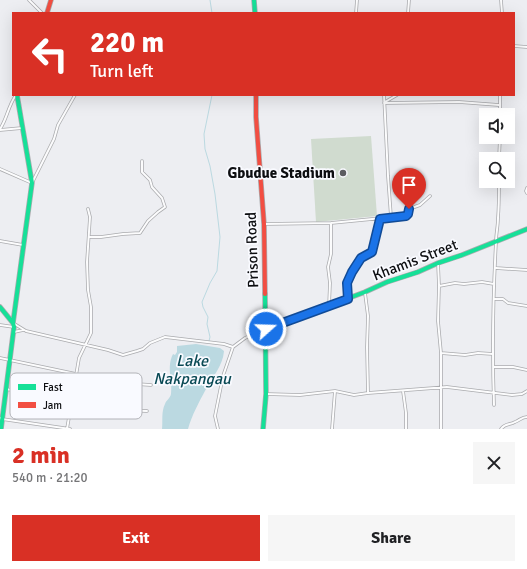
<!DOCTYPE html>
<html lang="en">
<head>
<meta charset="utf-8">
<style>
	:root { --surface:#fff; --page:#f6f6f6; --text:#202124; --muted:#757577; --accent:#d93025 }
	body { margin:0; font-family:Signika,sans-serif; background:var(--page); color:var(--text); height:100vh; display:flex; flex-direction:column; font-size:15px; white-space:nowrap }
	* { box-sizing:border-box; margin:0 }
	p { font-size:13px; color:var(--muted) }
	.icon { flex:none; width:22px; height:22px; fill:none; stroke:currentColor; stroke-width:2; stroke-linecap:round; stroke-linejoin:round }
	.map { position:relative; height:429px; overflow:hidden }
	.details { display:flex; flex-direction:column; background:var(--surface); flex:1 }
	.details>* { flex:none }
	.hud { position:absolute; left:12px; top:12px; width:503px; height:84px; border-radius:0px; box-shadow:0 4px 16px #0002; background:#d93025; color:#fff; overflow:hidden }
	.tools { position:absolute; left:479px; top:108px; display:grid; gap:8px }
	.tools a { display:grid; place-items:center; width:36px; height:36px; border-radius:0px; background:var(--surface); box-shadow:0 4px 16px #0002; font-size:20px }
	.pin { position:absolute; display:grid; place-items:center; width:34px; height:34px; color:#fff; margin:-41px -17px; border-radius:50% 50% 50% 0; rotate:-45deg; box-shadow:0 0 4px #0007 }
	.pin .icon { rotate:45deg }
	.me { position:absolute; width:44px; margin:-22px; rotate:70deg; stroke-linejoin:round; filter:drop-shadow(0 0 3px #0008) }
	.turn { display:flex; align-items:center; gap:14px; height:84px; padding:0 12px; font-size:18px }
	.turn .icon { width:52px; height:52px; stroke-width:2.5 }
	.turn b { display:block; font-size:28px; line-height:34px }
	.round { display:grid; place-items:center; flex:none; width:42px; height:42px; border-radius:0px; background:var(--page) }
	.headline { display:flex; align-items:center; justify-content:space-between; height:68px; padding:0 12px }
	h1 { font-size:24px; font-weight:700; line-height:30px; color:var(--accent) }
	.button { display:flex; gap:8px; margin-top:auto; padding:8px 12px }
	.button a { flex:1; height:46px; border-radius:0px; background:var(--accent); color:#fff; font-size:16px; font-weight:700; line-height:46px; text-align:center }
	.button a+a { background:var(--page); color:var(--text) }
	.map>svg:first-child { display:block }
	.green { fill:#d0dbcf }
	.water { fill:#bbd9e1 }
	.lines { fill:none; stroke-linecap:round; stroke-linejoin:round }
	.stream { stroke:#bbd9e1; stroke-width:1 }
	.street-casing { stroke:#aaabae; stroke-width:3.5 }
	.fast-casing { stroke:#aaabae; stroke-width:5.5 }
	.jam-casing { stroke:#aaabae; stroke-width:5.5 }
	.street { stroke:#fcfcfd; stroke-width:2 }
	.fast { stroke:#16e098; stroke-width:4 }
	.jam { stroke:#f24e42; stroke-width:4 }
	.route-casing { stroke:#114b97; stroke-width:10 }
	.route { stroke:#1a73e8; stroke-width:7 }
	.poi-dot { fill:#5b5c60; stroke:#f9faff; stroke-width:1.5 }
	.labels { text-anchor:middle; stroke-width:3.5; stroke-linejoin:round; paint-order:stroke }
	.poi-label { font-size:15px; font-weight:bold; fill:#0d0e11; stroke:#f9faff; text-anchor:end }
	.street-label { font-size:15px; fill:#0d0e11; stroke:#f9faff }
	.water-label { font-size:16px; font-style:italic; fill:#094954; stroke:#f9faff }
	.key { fill:#f9faff; stroke:#b2b3b8; stroke-width:1 }
	.key-label { font-size:11px; fill:#0d0e11 }
</style>
</head>
<body>
<div class="map">
<svg width="527" height="429" viewBox="0 0 527 429">
	<rect width="100%" height="100%" fill="#edeef2"/>
	<path class="green" d="M371,136l6,80 -61,6 -5,-83z"/>
	<path class="water" d="M196,344l24,4 4,3c-1,15 -12,26 -18,38 -7,13 -14,26 -18,40h-26c1,-8 -1,-17 3,-25 1,-4 5,-5 6,-10 2,-14 -5,-26 2,-40l2,1 2,-3v-6z"/>
	<g class="lines">
		<path class="stream" d="M210,0l2,13
			M209,341l1,-4 -3,-13 1,-7 -5,-10 -1,-5 8,-19 7,-12 3,-34 -5,-43 -5,-28 -5,-17 -1,-15 8,-39"/>
		<g class="street-casing">
			<path id="street" d="M29,0l13,13
				M501,0l1,13
				M356,13l1,-13
				M408,13l1,-13
				M514,46l13,1
				M384,95l4,81 3,41
				M385,102l12,-7
				M384,103l75,-1 40,3
				M500,115v-20
				M0,129c7,-10 8,-23 16,-34
				M0,130l22,-2
				M499,159l1,-22
				M0,169l32,14 22,-44 4,-14 17,-30
				M527,188l-1,3 1,2
				M264,224l67,-1 72,-7 5,-2 1,-5 11,-4 10,-9
				M90,237h11l22,-3 17,-1 8,-12 10,-9 7,-5 -3,-9 -10,-11 -2,-7 -8,-8v-11
				M0,241l23,4
				M438,263l1,23 -1,35 3,32v76
				M496,268l31,2
				M439,286l16,-3 9,1 18,-2 12,2
				M365,293l3,23 -1,31 1,46
				M348,299l-1,-16 5,-11 9,-14 11,-6 8,-33
				M494,299h9l5,4 19,3
				M329,306l1,-23 -2,-16 3,-13v-31
				M13,323l13,8 82,19 15,5 14,-4 6,-2 7,-6 15,-6 59,7 9,3
				M0,325l14,2
				M14,332l9,-2
				M441,353l24,2 13,-2 15,1
				M0,358l76,16 30,8 45,3
				M493,367h20l14,3
				M6,389l110,21 31,1
				M403,391l3,22v16
				M266,394l34,1 35,-4 19,4 14,-2 79,-6 65,8 10,-1 5,-3
				M494,405c-2,-54 -1,-109 2,-163 0,-8 2,-16 2,-24 1,-12 1,-25 1,-37
				M0,418l2,1 68,10
				M67,429l12,-71 12,-25v-26l-3,-17 -1,-28 3,-45 -2,-8
				M218,429l-3,-13 8,-40 10,-29 12,-9 21,-9
				M332,429l3,-38
				M501,429c4,-6 9,-4 14,-7 5,-2 7,-5 12,-5"/>
		</g>
		<g class="fast-casing">
			<path id="fast" d="M254,0l1,13
				M0,307l13,16
				M266,329l99,-37 22,-10 31,-10 20,-9 24,-8 65,-26
				M1,429l13,-102 -1,-4 19,-140 -15,-88
				M263,429l3,-35 -1,-100"/>
		</g>
		<g class="jam-casing">
			<path id="jam" d="M47,13l4,-13
				M256,95v22l8,107 1,70"/>
		</g>
		<use href="#street" class="street"/>
		<use href="#fast" class="fast"/>
		<use href="#jam" class="jam"/>
	</g>
	<g class="lines">
		<g class="route-casing">
			<path id="route" d="M266,329l82,-30 -1,-16 5,-11 9,-14 11,-6 8,-33 26,-3 2,-2 1,-5"/>
		</g>
		<use href="#route" class="route"/>
	</g>
	<circle class="poi-dot" cx="343" cy="173" r="4"/>
	<g class="labels">
		<g class="poi-label">
			<text x="335" y="178">Gbudue Stadium</text>
		</g>
		<g class="street-label">
			<text transform="translate(252 250) rotate(-92)" y="5">Prison Road</text>
			<text transform="translate(415 260) rotate(-21)" y="5">Khamis Street</text>
		</g>
		<g class="water-label">
			<text x="192" y="366">Lake<tspan x="192" dy="18">Nakpangau</tspan></text>
		</g>
	</g>
	<rect x="10" y="373" width="132" height="46" rx="6" class="key"/>
	<rect x="18" y="384" width="18" height="6" fill="#16e098"/>
	<rect x="18" y="402" width="18" height="6" fill="#f24e42"/>
	<g class="key-label">
		<text x="43" y="391">Fast</text>
		<text x="43" y="409">Jam</text>
	</g>
</svg>
<div class="tools">
<a><svg class="icon" aria-label="sound" viewBox="0 0 24 24"><path d="M4 9h4l5-4v14l-5-4H4zM17 9q2 3 0 6"/></svg></a>
<a><svg class="icon" aria-label="search" viewBox="0 0 24 24"><circle cx="10" cy="10" r="6"/><path d="M15 15l6 6"/></svg></a>
</div>
<div class="pin" style="left:409px;top:209px;background:#d93025"><svg class="icon" aria-label="arrive" viewBox="0 0 24 24"><path d="M6 21V4h12l-3 4 3 4H6"/></svg></div>
<svg class="me" style="left:266px;top:329px" viewBox="-20 -20 40 40"><circle r="17" fill="#1a73e8" stroke="#fff" stroke-width="3"/><path d="M0-11L8 9 0 5-8 9z" fill="#fff"/></svg>
<div class="hud">
<div class="turn"><svg class="icon" aria-label="left" viewBox="0 0 24 24"><path d="M17 20v-9H6M10 6l-5 5 5 5"/></svg><div><b>220 m</b>Turn left</div></div>
</div>
</div>
<section class="details">
<div class="headline"><div><h1>2 min</h1><p>540 m · 21:20</p></div><a class="round"><svg class="icon" aria-label="close" viewBox="0 0 24 24"><path d="M6 6l12 12M18 6L6 18"/></svg></a></div>
<div class="button"><a>Exit</a><a>Share</a></div>
</section>
</body>
</html>
